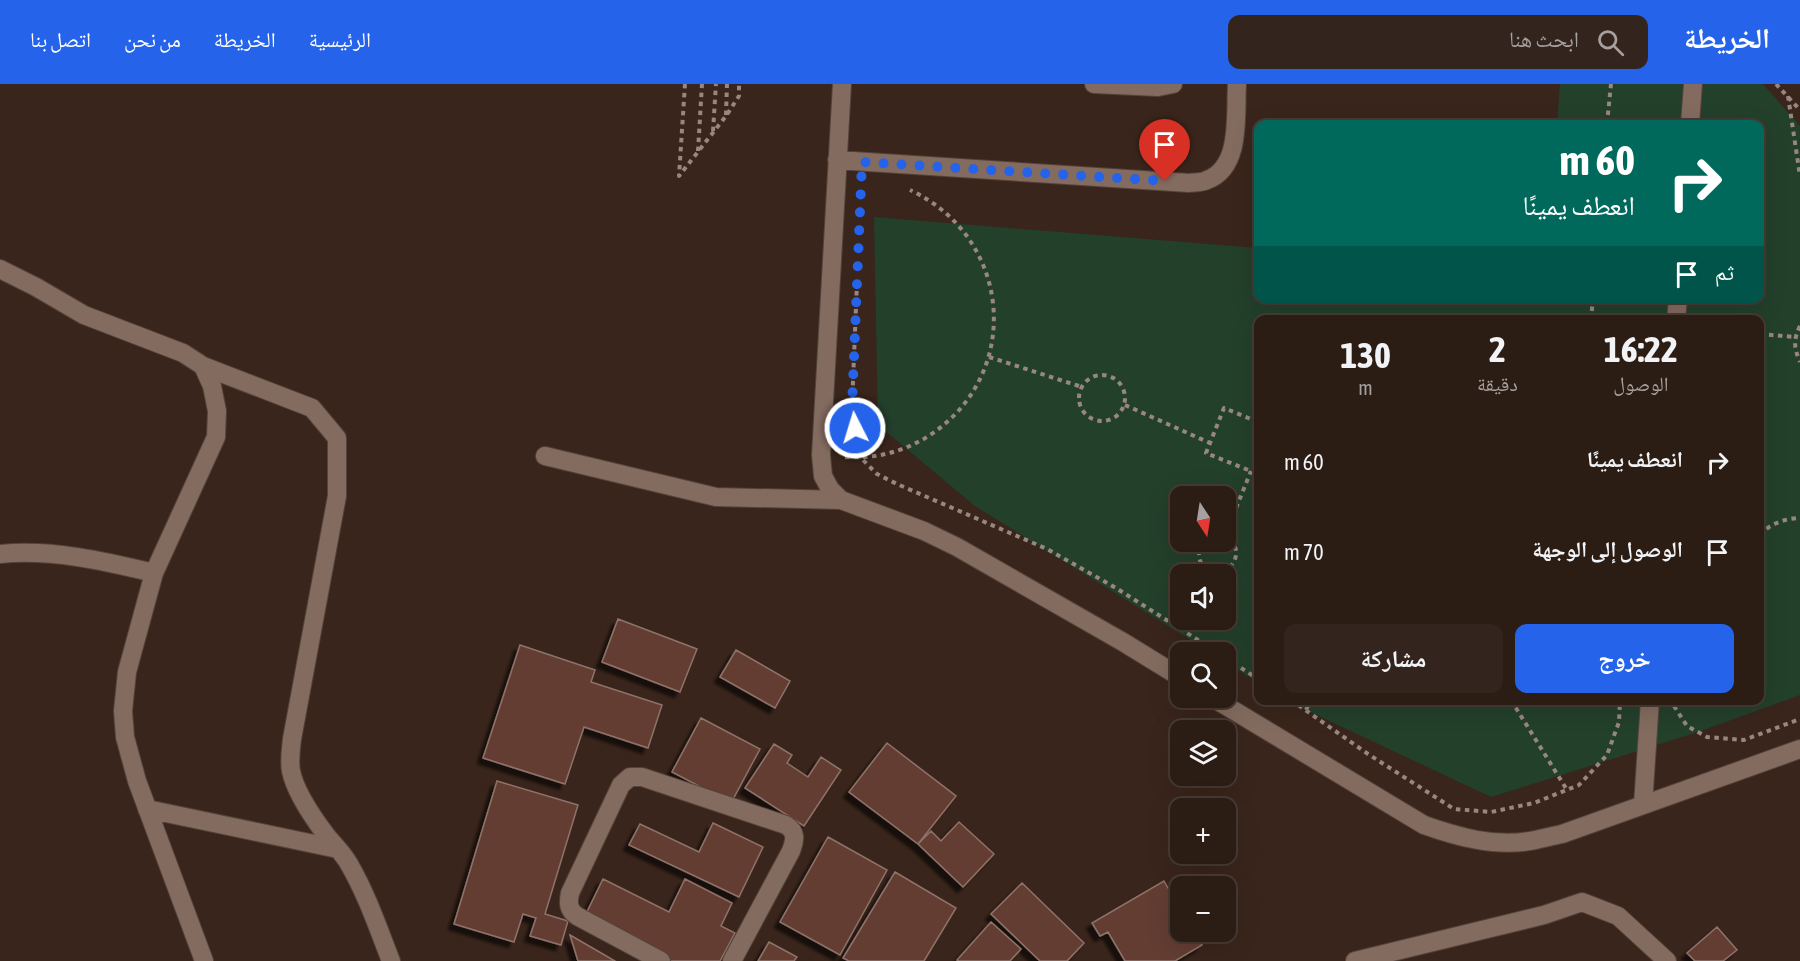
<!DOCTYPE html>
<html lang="ar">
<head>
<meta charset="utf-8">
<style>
	:root { --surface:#2b1c14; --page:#33251d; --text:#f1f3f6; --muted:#a6a1a0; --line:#473a34; --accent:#2563eb }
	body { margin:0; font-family:"Asap Condensed","Noto Naskh Arabic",sans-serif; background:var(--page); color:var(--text); direction:rtl; height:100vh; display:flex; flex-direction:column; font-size:22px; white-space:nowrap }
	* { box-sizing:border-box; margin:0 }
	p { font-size:20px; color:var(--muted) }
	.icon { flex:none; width:33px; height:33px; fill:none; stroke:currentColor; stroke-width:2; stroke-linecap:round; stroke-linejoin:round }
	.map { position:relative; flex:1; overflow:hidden; direction:ltr }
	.side { position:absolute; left:1254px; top:231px; width:510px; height:390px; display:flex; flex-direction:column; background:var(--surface); border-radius:12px; box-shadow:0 6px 24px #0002,0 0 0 2px var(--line); direction:rtl }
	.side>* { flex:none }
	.hud { position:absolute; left:1254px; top:36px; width:510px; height:183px; border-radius:12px; box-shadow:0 6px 24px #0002,0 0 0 2px var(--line); direction:rtl; background:#00695c; color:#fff; overflow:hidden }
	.needle { width:39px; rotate:168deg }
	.fabs { position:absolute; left:1170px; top:402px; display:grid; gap:12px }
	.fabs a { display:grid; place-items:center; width:66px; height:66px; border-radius:12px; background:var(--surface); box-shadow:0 6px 24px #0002,0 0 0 2px var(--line); font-size:30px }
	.pin { position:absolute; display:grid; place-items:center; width:51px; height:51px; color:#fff; margin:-62px -26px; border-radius:50% 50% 50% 0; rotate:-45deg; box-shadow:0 0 6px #0007 }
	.pin .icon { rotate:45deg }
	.me { position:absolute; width:66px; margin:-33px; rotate:355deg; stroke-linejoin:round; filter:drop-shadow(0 0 4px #0008) }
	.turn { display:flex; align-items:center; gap:21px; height:126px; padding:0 30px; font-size:27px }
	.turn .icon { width:78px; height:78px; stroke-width:2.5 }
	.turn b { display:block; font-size:42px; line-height:51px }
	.then { display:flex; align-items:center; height:57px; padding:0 30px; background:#0003; gap:12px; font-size:22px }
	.eta { display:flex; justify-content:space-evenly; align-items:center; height:102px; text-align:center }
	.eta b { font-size:36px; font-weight:700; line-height:42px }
	.primary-button { display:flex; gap:12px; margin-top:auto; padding:12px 30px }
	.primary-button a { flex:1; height:69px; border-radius:12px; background:var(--accent); color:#fff; font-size:24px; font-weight:700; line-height:69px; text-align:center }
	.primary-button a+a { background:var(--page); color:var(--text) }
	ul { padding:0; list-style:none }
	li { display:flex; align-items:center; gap:18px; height:90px; padding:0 30px }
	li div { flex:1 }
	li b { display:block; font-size:22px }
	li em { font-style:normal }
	header { display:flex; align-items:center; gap:36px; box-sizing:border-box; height:84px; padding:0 30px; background:var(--accent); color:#fff }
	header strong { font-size:28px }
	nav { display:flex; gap:33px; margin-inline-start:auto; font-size:21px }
	.search { width:420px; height:54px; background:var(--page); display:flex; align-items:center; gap:15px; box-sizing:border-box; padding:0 21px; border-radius:12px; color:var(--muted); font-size:22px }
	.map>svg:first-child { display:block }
	.green { fill:#23402b; fill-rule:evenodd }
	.building { fill:#643d30; stroke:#8e736b; stroke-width:1.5; filter:url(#shadow) }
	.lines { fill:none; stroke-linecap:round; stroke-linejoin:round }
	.minor-casing { stroke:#54433b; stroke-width:20 }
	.path { stroke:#98877f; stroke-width:4; stroke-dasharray:4.5 4.5; stroke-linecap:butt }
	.minor { stroke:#836b5f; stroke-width:18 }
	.route { stroke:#2563eb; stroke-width:10; stroke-dasharray:0 18 }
</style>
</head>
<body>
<header>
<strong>الخريطة</strong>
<div class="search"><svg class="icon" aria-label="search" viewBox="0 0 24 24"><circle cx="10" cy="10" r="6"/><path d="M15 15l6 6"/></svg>ابحث هنا</div>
<nav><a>الرئيسية</a><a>الخريطة</a><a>من نحن</a><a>اتصل بنا</a></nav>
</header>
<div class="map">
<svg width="1800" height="877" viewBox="0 0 1800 877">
	<defs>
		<filter id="shadow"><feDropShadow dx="-5.5" dy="5.5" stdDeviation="1.5" flood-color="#0009"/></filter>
	</defs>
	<rect width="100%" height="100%" fill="#39251b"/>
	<path class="green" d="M1560,0h203l37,42v569l-102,37 -207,65 -204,-96 473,-1v-380h-502v363l-32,-21v-10h-16l-235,-146 -97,-81 -4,-208 384,31v50h502v-174h-203zM1180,412h46v46h-46zM1180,490h46v46h-46z"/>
	<path class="building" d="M618,535l79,30 -17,43 -78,-30z
		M520,561l75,25 -4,12 71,23 -14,43 -64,-21 -19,57 -82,-26z
		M736,566l54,31 -15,27 -55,-31z
		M701,634l59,31 -29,54 -59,-31z
		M887,659l69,53 -38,48 -69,-52z
		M774,660l18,11 -5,8 21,14 13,-20 20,13 -37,56 -59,-38z
		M497,697l81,24 -33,109 23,7 -7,24 -31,-9 6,-18 -13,-4 -9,28 -60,-18z
		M959,738l35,32 -31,33 -45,-43 13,-13 10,10z
		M713,739l50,24 -24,50 -110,-52 11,-21 59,28z
		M828,753l59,33 -47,85 -60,-33z
		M895,788l61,36 -32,53h-75l-6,-3z
		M603,795l66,33 16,-33 47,24 -11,23 14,7 -15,28h-50l-86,-43z
		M1164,797l16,28v23h14l8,13 -27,16h-50l-17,-29 -8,4 -8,-13z
		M1022,799l62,60 -17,18h-27l-49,-47z
		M991,838l30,27 -11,12h-51l-2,-1z
		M1717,843l20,23 -14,11h-28l-8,-8z
		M570,851l45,26h-37z
		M769,858l28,15 -3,4h-36z"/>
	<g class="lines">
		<g class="minor-casing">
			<path id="minor" d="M842,0l-21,371 2,21 7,13 11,11 83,31 33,16 166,95 57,35
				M1094,0l64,3 15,-3
				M1690,40l3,-40
				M837,76l352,23c5,-1 13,0 18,-3 35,-13 28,-65 30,-96
				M0,185l36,18 48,28 99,38 20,13 9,20 5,25 -1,26 -62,136 -27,99 -4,39 2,26 12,44 67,180
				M1676,236l2,-22
				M203,282l109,42 25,30v58l-45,243c-1,10 -3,21 -1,32 4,20 23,48 35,64 8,10 17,18 23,29 18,31 29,64 42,97
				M545,372l171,41 125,3
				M0,470c52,-5 104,7 154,19
				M1213,614l211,127c34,12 70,22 106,16 11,-2 22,-5 32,-7l238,-85
				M1643,721l7,-105
				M147,725l191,40
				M661,877l-84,-45c-9,-6 -9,-13 -7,-23l51,-108 9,-8h12l144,48c11,7 9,15 5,26l-59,110
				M1355,877l189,-46 38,-13 36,14 49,45"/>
		</g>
		<path class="path" d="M685,0l-6,92 47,-60 13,-20v-12
			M1776,0l24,26
			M1788,12l12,80
			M726,31l1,-31
			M1607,40l4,-40
			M713,47l3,-47
			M698,67l4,-67
			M857,198l-5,124 3,22 6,30 16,16 20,10 150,65 69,39 101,64
			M1310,236h1
			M1591,236l2,-22
			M1800,242c-7,14 -6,22 0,36
			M1760,250l35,3
			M989,273l93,30
			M1079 314a23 23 0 1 1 46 0a23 23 0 1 1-46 0Z
			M1125,321l85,38
			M1258,338l-34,-14 -18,45 52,21
			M845,373c30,2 57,-5 82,-20 97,-61 86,-199 -17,-247
			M1226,449l25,-62
			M1760,451c9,-11 26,-17 40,-17
			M1202,458c-16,35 36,39 34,9 -1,-7 -5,-11 -10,-15
			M1185,547l5,-11
			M1226,574l32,21
			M1291,616l77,54 86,55 37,3 43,-9 45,-18 28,-30 12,-33 1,-22
			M1511,616l56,90
			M1674,622l13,20 20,11 37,3 56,-21
			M1306,626l5,-10"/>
		<use href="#minor" class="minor"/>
	</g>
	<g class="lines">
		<path class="route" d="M855,344l-3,-22 10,-244 303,19"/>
	</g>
</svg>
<div class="fabs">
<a><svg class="needle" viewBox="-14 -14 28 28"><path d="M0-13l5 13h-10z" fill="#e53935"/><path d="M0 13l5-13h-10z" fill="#a6a1a0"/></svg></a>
<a><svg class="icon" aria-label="sound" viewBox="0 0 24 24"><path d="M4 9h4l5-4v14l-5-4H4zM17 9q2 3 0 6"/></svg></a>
<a><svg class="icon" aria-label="search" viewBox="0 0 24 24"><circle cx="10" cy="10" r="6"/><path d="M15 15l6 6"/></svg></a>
<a><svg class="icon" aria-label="layers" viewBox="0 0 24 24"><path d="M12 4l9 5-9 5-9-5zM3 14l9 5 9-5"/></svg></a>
<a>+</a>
<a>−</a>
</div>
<div class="pin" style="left:1165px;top:97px;background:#d93025"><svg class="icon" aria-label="arrive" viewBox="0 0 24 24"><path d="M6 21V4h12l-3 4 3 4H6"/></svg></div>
<svg class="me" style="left:855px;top:344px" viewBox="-20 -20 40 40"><circle r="17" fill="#2563eb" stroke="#fff" stroke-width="3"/><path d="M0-11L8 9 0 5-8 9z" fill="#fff"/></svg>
<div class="hud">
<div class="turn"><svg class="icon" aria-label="right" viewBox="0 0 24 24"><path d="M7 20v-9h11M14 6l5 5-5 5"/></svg><div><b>60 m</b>انعطف يمينًا</div></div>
<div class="then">ثم<svg class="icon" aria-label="arrive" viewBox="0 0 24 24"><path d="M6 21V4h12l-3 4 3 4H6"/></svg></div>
</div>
<section class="side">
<div class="eta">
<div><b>16:22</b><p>الوصول</p></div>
<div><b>2</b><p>دقيقة</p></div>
<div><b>130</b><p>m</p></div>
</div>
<ul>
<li><svg class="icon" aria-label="right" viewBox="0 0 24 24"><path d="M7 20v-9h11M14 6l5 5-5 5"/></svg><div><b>انعطف يمينًا</b></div><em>60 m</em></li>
<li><svg class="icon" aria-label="arrive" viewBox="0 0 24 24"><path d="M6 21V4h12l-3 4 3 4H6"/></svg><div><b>الوصول إلى الوجهة</b></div><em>70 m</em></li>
</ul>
<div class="primary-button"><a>خروج</a><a>مشاركة</a></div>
</section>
</div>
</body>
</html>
